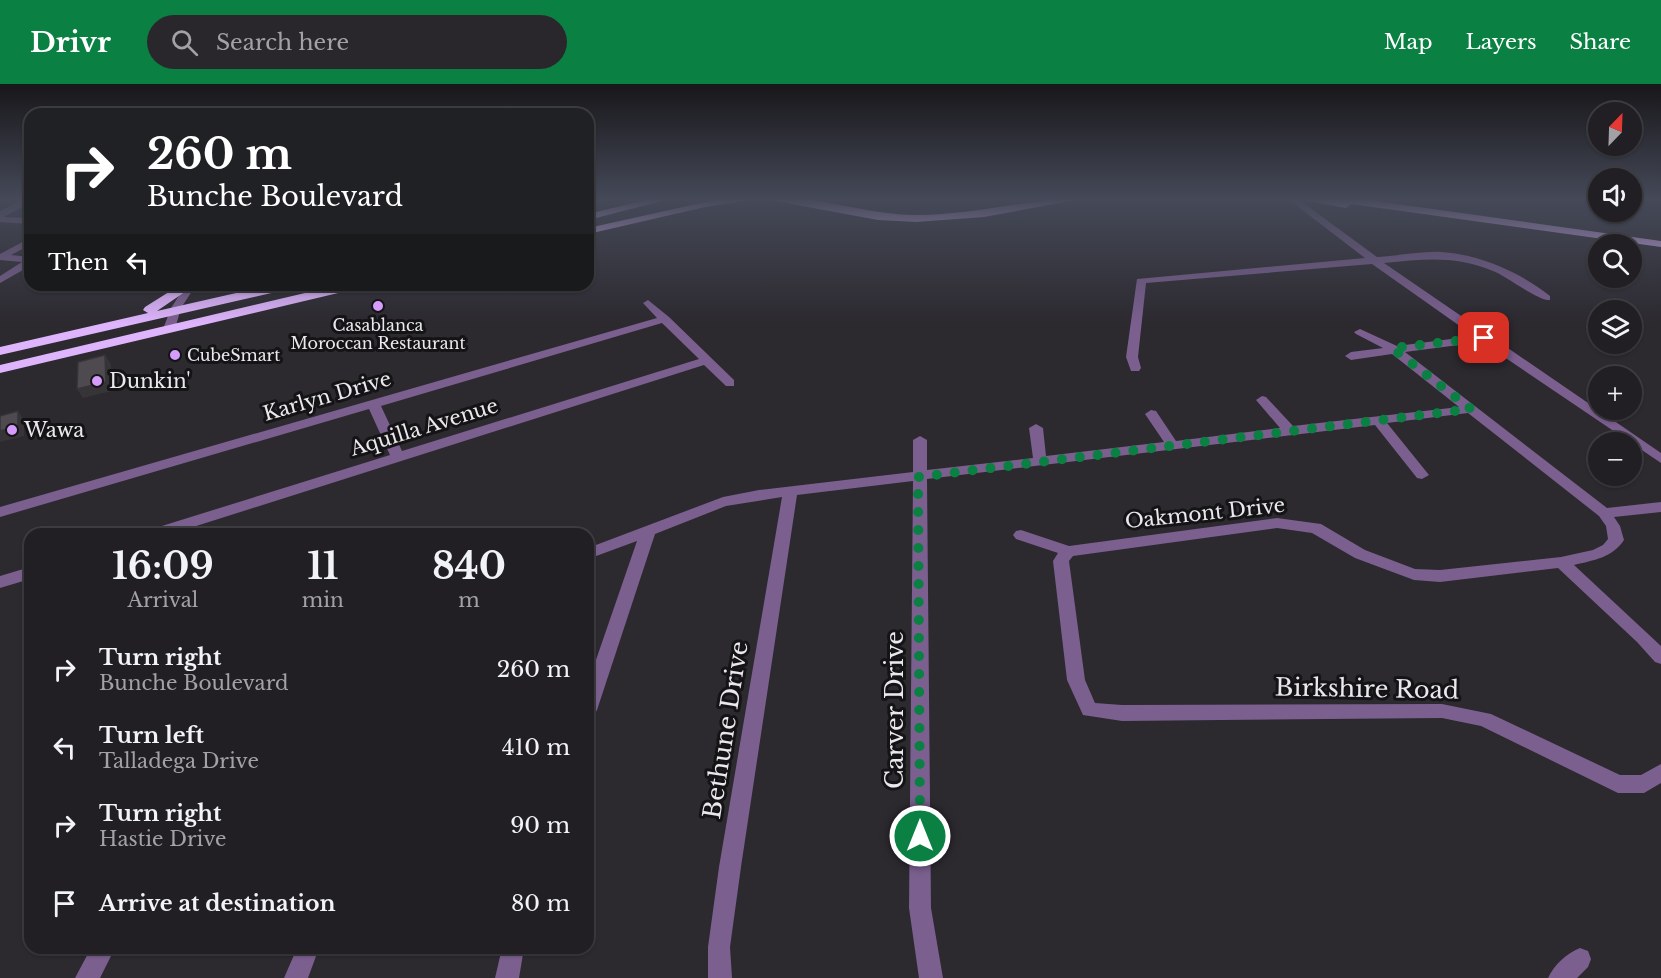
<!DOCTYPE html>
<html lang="en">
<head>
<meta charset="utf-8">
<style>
	:root { --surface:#211f23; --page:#29272b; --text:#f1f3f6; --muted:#a2a2a6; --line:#3e3d41; --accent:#0b8043 }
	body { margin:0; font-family:"Libre Baskerville",serif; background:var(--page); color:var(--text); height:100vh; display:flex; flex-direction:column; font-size:22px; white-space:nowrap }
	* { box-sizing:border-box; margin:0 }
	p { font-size:20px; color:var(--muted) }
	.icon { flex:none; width:33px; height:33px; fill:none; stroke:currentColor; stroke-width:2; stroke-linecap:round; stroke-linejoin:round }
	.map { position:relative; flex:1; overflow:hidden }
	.drawer { position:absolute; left:24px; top:444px; width:570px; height:426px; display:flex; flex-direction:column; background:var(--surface); border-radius:18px; box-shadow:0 2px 4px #0004,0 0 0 2px var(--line) }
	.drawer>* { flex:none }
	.hud { position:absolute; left:24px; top:24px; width:570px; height:183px; border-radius:18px; box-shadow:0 2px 4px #0004,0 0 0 2px var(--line); background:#202124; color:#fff; overflow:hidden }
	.needle { width:39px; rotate:23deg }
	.buttons { position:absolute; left:1588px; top:18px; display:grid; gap:12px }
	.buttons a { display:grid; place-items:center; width:54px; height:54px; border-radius:50%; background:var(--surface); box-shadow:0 2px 4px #0004,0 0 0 2px var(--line); font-size:30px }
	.pin { position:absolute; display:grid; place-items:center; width:51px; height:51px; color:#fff; margin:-26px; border-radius:12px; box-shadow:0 3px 9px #0006 }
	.me { position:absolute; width:66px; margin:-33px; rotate:0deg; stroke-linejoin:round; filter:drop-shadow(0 0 4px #0008) }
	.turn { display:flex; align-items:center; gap:21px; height:126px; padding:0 24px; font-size:27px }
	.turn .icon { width:78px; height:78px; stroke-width:2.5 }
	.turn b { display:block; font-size:42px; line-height:51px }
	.then { display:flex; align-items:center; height:57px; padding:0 24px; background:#0003; gap:12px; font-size:22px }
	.eta { display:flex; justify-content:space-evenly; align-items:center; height:102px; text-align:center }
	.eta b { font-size:36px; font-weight:800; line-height:42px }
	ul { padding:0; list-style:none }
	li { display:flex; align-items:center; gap:18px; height:78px; padding:0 24px }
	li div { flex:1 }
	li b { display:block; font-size:22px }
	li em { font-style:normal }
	header { display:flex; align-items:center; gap:36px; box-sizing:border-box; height:84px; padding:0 30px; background:var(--accent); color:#fff }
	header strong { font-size:28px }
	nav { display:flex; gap:33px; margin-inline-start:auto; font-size:21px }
	.search { width:420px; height:54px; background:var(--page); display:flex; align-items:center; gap:15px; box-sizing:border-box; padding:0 21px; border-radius:33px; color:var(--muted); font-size:22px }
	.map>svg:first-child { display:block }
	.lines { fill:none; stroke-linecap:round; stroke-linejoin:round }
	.minor { fill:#7b5f8f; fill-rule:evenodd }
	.highway { fill:#deb4fc; fill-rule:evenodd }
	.shaded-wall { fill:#373438 }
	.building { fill:#4e4a50; stroke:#373438; stroke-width:1.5 }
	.route { stroke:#0b8043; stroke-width:10; stroke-dasharray:0 18 }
	.poi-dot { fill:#d59cfb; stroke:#141315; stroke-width:2 }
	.labels { text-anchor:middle; stroke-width:6; stroke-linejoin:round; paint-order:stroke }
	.far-poi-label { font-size:16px; fill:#eae8ec; stroke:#141315 }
	.poi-label { font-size:20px; fill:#eae8ec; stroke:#141315; text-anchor:start }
	.street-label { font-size:20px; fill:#eae8ec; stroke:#141315 }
	.near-street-label { font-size:24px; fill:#eae8ec; stroke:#141315 }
</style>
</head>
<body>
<header>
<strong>Drivr</strong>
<div class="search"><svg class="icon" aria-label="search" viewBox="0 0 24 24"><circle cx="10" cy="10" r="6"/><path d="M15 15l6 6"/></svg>Search here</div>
<nav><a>Map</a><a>Layers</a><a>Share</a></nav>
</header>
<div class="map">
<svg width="1661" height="894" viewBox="0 0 1661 894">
	<rect width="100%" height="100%" fill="#2c292f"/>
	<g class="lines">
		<path class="minor" d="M24,115h6v4l-26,14 26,1v6l-30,-2v-11z
			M1288,115h10l79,58c21,-1 44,-6 65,-5 40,3 77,20 108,44v4c-10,2 -44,-24 -57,-29 -38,-16 -69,-12 -109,-8l277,190v10l-179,-121 -77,10 202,156 54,-6v10l-47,5 6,9 4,14c-12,18 -30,20 -50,25l87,81v18l-6,-2 -18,-20 -79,-74 -118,14 -26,-2 -59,-22 -43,-25 -35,-5 -204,28 -4,5 16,119 10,23 27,2 320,-1 49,10 129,61h21l20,-11v19l-17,10h-26l-137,-67 -39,-8 -320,3 -39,-6 -16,-35 -14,-119 5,-8 -42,-14 -3,-4 3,-4 5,-1 48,16 208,-28 44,6 44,26 50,19 25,1 121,-13 32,-7 10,-5 5,-6 -2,-13 -7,-10 -131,-103 -81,10 42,52 -7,4 -5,-1 -42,-53 -448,54 4,429 12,70h-24l-10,-70 4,-427 -116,14 -56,372 -11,80 2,31h-24v-31l11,-80 63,-370 -56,9 -71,28 -58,176 -3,5 -6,2v-34l49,-142 -49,18v-11l135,-51 36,-7 154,-18v-32l7,-4 7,4v30l106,-12 -4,-30 7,-4 7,4 3,28 118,-14 -19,-28 6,-4 5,1 20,30 104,-13 -24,-28 6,-4 4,1 27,29 166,-19 -67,-53 -41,6 -6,-4 6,-4 32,-4 -27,-14 -2,-2 6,-3 37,17 77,-10 -102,-72 -226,19 -8,74 3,11 -2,3h-8l-5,-14 11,-78 228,-21z
			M30,154v7l-19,10 19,2v9l-30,17v-7l22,-14 -22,-2v-6z
			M186,201h10l-15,23 -6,21 -6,3 -4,-1 -2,-2 8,-21z
			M648,216l21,17 65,63v6h-8l-22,-21 -533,169h-25l3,-4 241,-75 -21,-46 -369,108v-10l657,-189 -14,-15zM662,239l37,36 -297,92 -21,-45z
			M30,483v12l-30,9v-12z
			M91,864h24l-15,30h-25z
			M297,864h22l-11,30h-24z
			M502,864h22l-5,30h-24z
			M1580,864l8,3 3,8 -3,8 -11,11h-29c6,-13 19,-25 32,-30z"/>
		<path class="highway" d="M650,115h20l-82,21v-6z
			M719,115h38l-52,8 -117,27v-6z
			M765,115c12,0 25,-1 37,0 38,4 75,16 114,16 56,0 110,-16 165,-16l-97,18 -68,5 -38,-2z
			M1298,115h63l300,42v6l-310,-43 -5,4z
			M180,201h15l-38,26 115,-26h23l-6,4 -289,66v-8l148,-34 -5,-3 2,-3z
			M339,201h22l-6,4 -355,84v-8z"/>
	</g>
	<path class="shaded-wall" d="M105,271l6,9 1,27 -29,7 -6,-9z
		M18,327l6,9v16l-24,6v-11z"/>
	<path class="building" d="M105,271l1,27 -29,7 1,-27z
		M18,327v15l-18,5v-15z"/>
	<linearGradient id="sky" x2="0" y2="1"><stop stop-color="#18171a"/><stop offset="0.48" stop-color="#454958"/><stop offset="1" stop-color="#454958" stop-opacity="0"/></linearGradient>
	<rect width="1661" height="240" fill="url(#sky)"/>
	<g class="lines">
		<path class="route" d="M920,752l-2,-359 553,-68 -79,-61 92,-10"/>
	</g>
	<g class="poi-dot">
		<circle cx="378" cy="222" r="6"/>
		<circle cx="175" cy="271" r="6"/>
		<circle cx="97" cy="297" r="6"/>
		<circle cx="12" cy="346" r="6"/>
	</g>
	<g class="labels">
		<g class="far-poi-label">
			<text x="378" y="247">Casablanca<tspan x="378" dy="18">Moroccan Restaurant</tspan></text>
			<text x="187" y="277" text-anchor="start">CubeSmart</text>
		</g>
		<g class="poi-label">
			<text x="109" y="304">Dunkin'</text>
			<text x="24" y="353">Wawa</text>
		</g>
		<g class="street-label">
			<text transform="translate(327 312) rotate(-16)" y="7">Karlyn Drive</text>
			<text transform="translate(424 343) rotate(-17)" y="7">Aquilla Avenue</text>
			<text transform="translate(1205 429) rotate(-6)" y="7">Oakmont Drive</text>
		</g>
		<g class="near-street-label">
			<text transform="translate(1367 605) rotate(1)" y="8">Birkshire Road</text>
			<text transform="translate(895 626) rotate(-90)" y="8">Carver Drive</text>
			<text transform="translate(726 646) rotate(-81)" y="8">Bethune Drive</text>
		</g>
	</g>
</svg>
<div class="buttons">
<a><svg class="needle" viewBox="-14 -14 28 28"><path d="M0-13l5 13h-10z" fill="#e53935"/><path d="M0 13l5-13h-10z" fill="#a2a2a6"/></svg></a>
<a><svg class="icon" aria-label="sound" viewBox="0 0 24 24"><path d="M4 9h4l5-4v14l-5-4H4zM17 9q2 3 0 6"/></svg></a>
<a><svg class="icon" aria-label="search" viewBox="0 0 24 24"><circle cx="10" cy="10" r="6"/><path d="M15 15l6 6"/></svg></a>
<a><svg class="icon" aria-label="layers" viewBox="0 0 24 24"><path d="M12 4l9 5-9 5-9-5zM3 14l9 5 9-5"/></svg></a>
<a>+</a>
<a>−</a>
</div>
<div class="pin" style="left:1484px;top:254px;background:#d93025"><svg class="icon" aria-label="arrive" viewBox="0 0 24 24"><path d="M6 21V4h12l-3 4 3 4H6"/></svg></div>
<svg class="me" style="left:920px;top:752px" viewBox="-20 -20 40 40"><circle r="17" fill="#0b8043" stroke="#fff" stroke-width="3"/><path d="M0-11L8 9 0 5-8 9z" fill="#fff"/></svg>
<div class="hud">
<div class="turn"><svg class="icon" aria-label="right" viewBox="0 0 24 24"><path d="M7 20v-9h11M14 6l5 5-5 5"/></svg><div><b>260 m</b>Bunche Boulevard</div></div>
<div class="then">Then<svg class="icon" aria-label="left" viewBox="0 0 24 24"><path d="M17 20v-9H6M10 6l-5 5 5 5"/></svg></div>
</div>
<section class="drawer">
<div class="eta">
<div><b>16:09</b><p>Arrival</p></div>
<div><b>11</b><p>min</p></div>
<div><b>840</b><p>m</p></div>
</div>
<ul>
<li><svg class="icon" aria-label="right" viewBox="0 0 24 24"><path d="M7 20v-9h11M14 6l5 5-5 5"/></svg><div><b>Turn right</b><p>Bunche Boulevard</p></div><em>260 m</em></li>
<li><svg class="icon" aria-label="left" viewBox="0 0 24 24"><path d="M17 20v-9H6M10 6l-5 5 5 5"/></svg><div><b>Turn left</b><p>Talladega Drive</p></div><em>410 m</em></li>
<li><svg class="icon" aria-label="right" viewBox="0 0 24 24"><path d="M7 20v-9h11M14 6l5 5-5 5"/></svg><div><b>Turn right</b><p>Hastie Drive</p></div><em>90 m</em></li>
<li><svg class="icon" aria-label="arrive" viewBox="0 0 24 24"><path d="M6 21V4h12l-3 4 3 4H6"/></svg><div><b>Arrive at destination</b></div><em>80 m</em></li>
</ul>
</section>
</div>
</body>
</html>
